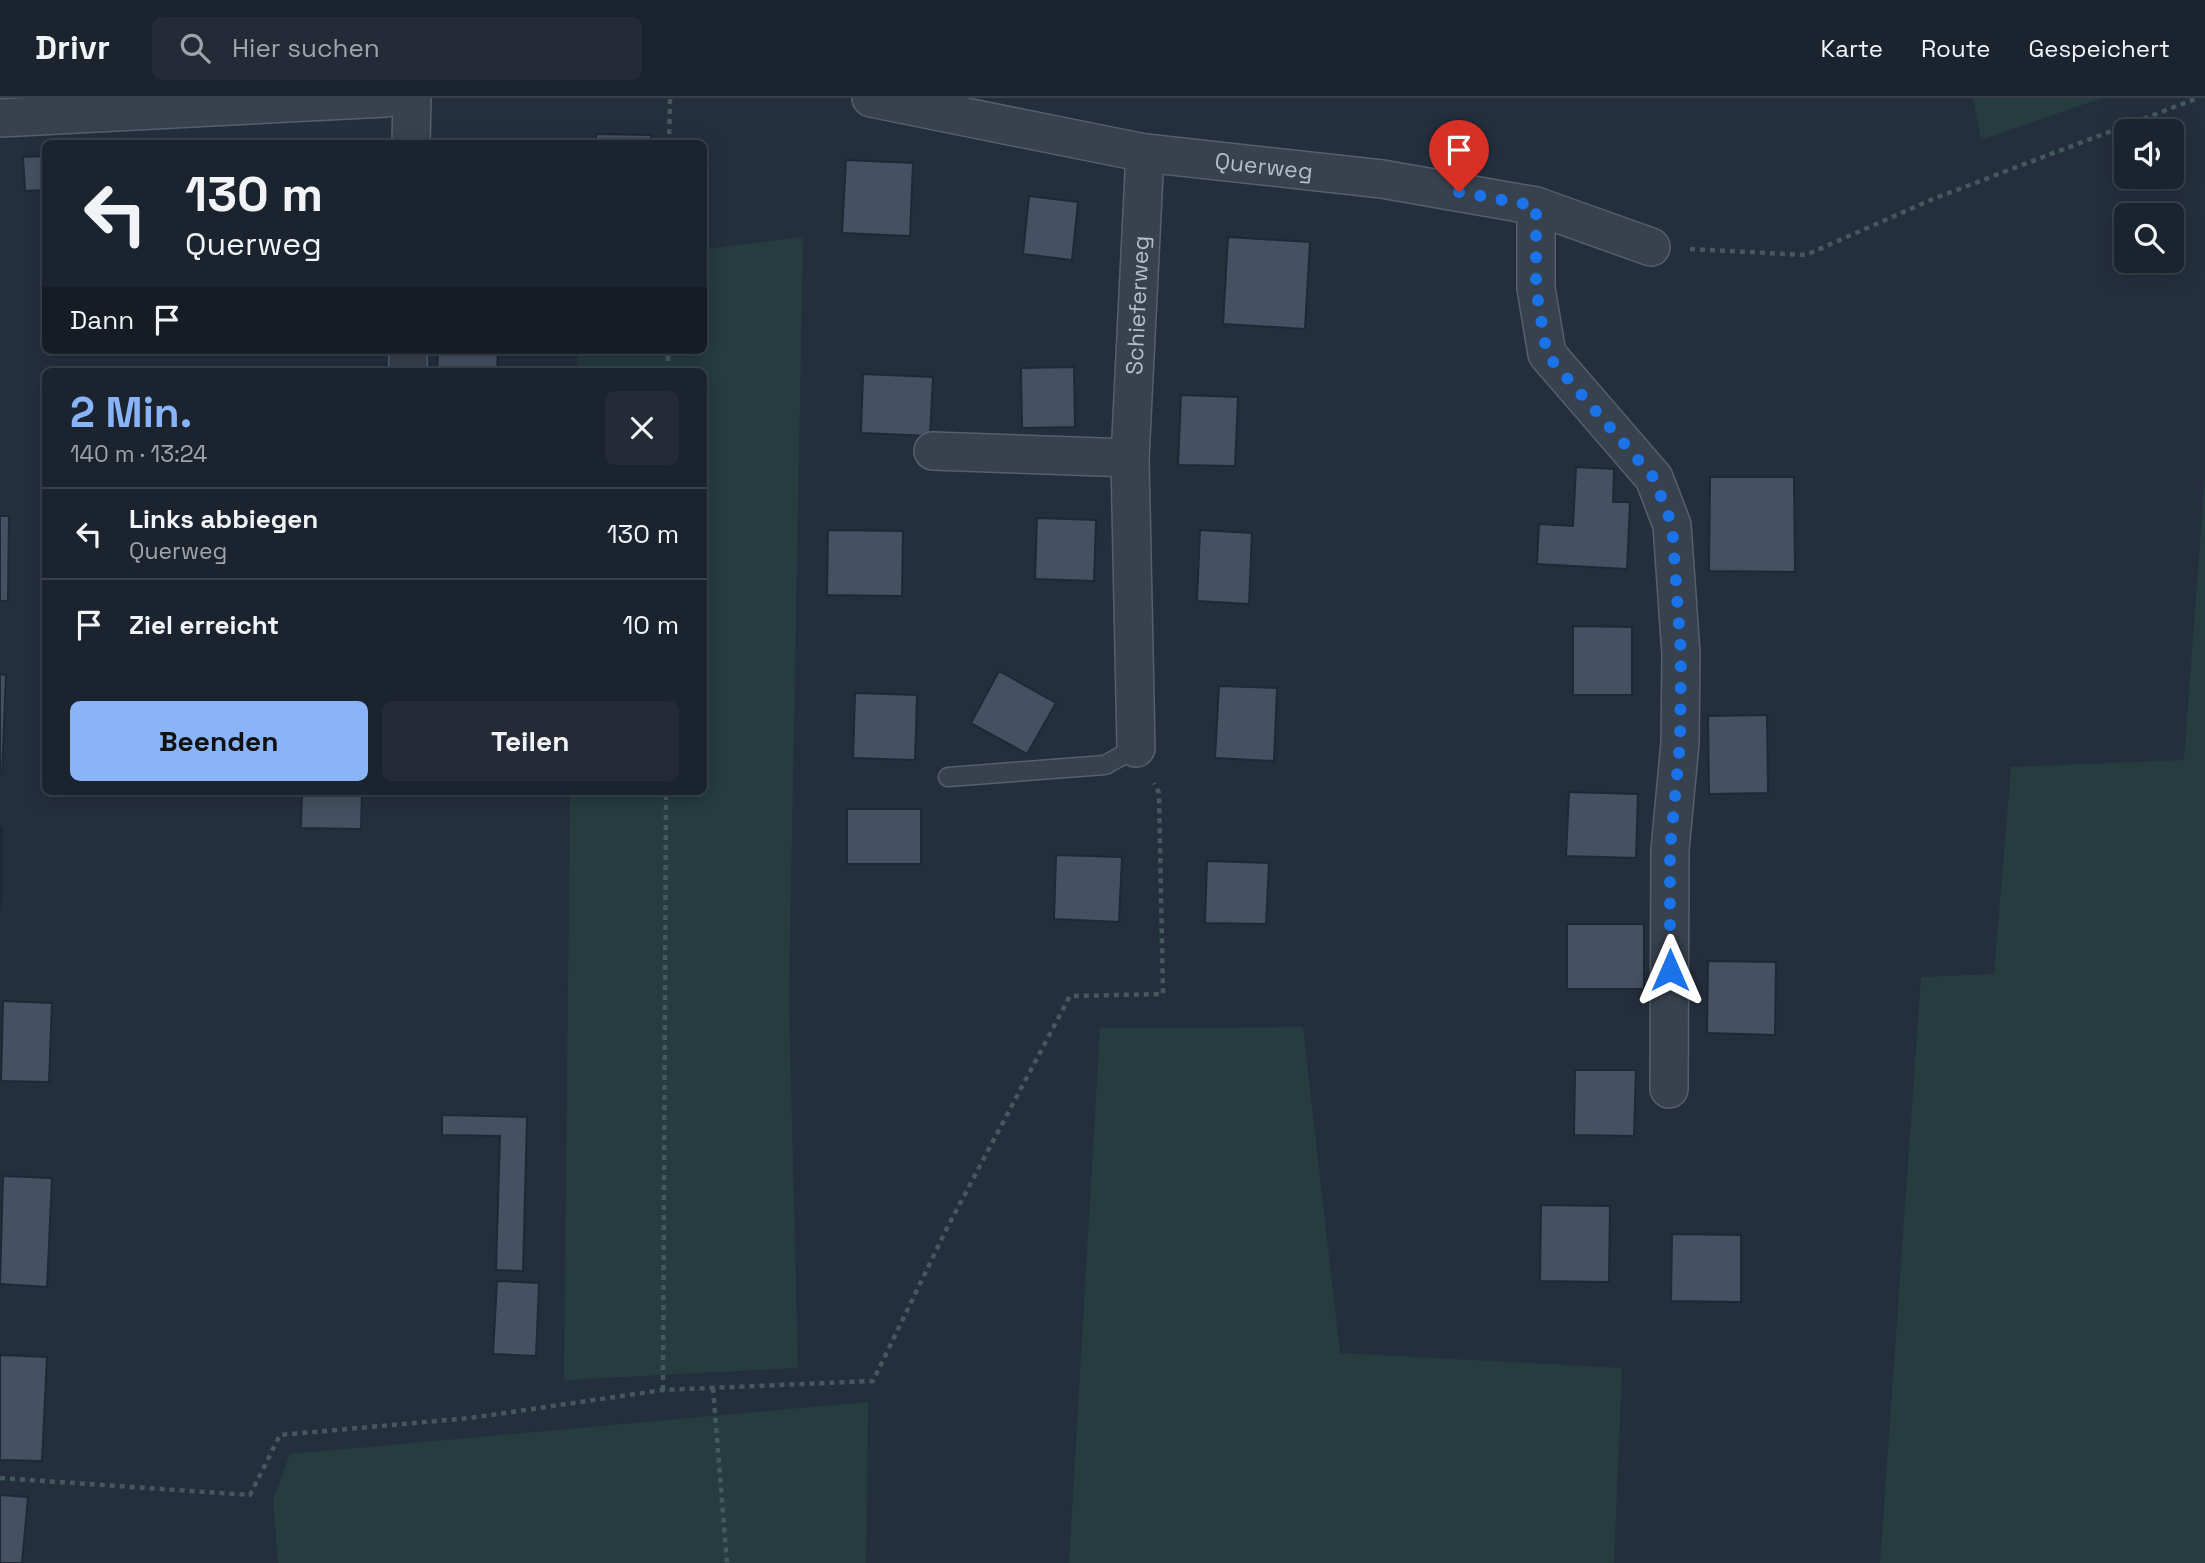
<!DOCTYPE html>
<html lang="de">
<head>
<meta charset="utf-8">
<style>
	:root { --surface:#1b232e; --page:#242b36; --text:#f1f3f6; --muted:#a0a4aa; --line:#39404a; --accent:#8ab4f8 }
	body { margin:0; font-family:"Space Grotesk",sans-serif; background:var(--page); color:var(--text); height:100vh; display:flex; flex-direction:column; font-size:26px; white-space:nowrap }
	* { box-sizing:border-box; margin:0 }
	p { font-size:23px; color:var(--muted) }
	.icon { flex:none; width:38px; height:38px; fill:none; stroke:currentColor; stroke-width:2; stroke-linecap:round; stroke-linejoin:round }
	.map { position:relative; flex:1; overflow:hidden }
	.side { position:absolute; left:42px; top:270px; width:665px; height:427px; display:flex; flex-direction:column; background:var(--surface); border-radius:10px; box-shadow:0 4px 18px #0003,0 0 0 2px var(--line) }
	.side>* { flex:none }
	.guide { position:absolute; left:42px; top:42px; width:665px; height:214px; border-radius:10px; box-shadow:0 4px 18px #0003,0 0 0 2px var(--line); background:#1b232e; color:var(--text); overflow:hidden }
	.fabs { position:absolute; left:2114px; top:21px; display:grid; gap:14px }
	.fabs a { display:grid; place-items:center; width:70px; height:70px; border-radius:10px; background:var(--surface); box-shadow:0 4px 18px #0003,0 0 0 2px var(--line); font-size:35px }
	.pin { position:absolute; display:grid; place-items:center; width:60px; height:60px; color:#fff; margin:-72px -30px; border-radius:50% 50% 50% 0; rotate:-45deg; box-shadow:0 0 7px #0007 }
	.pin .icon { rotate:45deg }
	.me { position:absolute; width:77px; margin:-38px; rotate:0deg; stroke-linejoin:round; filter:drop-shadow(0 0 5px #0008) }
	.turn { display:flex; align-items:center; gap:24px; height:147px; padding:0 28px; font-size:32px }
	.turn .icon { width:91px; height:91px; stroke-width:2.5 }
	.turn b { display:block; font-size:49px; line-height:60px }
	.then { display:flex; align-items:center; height:66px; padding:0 28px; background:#0003; gap:14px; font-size:26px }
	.round { display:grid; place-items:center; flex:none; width:74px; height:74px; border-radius:10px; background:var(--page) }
	.summary { display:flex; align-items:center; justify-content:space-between; height:119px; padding:0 28px }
	h1 { font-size:42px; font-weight:700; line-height:52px; color:var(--accent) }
	.primary-button { display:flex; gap:14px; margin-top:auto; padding:14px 28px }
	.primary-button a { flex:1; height:80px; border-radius:10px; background:var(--accent); color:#111; font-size:28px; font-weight:700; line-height:80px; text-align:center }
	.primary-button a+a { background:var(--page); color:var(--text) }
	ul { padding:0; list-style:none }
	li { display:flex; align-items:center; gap:21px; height:91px; padding:0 28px; border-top:2px solid var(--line) }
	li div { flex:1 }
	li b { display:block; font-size:26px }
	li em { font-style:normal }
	header { display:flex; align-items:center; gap:42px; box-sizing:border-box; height:98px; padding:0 35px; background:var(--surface); border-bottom:2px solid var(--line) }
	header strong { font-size:33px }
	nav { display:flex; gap:38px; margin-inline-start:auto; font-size:24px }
	.search { width:490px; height:63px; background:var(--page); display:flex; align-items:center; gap:18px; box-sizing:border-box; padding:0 24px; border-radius:10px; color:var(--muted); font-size:26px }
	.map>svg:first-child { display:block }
	.green { fill:#263c3f }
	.building { fill:#455162; stroke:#1f2835; stroke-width:2 }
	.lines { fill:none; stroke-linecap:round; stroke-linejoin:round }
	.lane-casing { stroke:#565f6c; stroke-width:21 }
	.street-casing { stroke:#565f6c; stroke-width:40 }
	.path { stroke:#44595c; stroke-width:4.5; stroke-dasharray:5 5; stroke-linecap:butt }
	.lane { stroke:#38414e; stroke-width:18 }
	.street { stroke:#38414e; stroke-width:37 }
	.route { stroke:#1a73e8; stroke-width:12; stroke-dasharray:0 21.6 }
	.labels { text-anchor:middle; stroke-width:5; stroke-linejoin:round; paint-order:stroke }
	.street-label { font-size:23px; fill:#b4bcc9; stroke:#1d2633 }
</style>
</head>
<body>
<header>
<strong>Drivr</strong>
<div class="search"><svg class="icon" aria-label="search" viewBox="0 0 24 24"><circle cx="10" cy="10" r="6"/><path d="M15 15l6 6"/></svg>Hier suchen</div>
<nav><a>Karte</a><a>Route</a><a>Gespeichert</a></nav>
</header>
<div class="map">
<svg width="2205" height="1465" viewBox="0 0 2205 1465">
	<rect width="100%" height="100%" fill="#242f3e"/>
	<path class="green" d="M1973,0h129l-121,42z
		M803,139l-14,762 9,369 -234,12 6,-589h134v-420h-127v-21h127v-101z
		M2205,377v1088h-325l41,-586 73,-3 17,-207 173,-7z
		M1303,929l37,326 282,15 -8,195h-545l31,-535z
		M868,1304l-2,161h-588l-5,-63 17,-46z"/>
	<path class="building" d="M596,36l55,1v9h-55z
		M46,58v34l-21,1 -2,-34z
		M846,62l67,3 -3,73 -68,-3z
		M1029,98l49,6 -6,58 -49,-6z
		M1228,139l82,5 -5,87 -82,-5z
		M438,252h60l-1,21h-60z
		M1074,269l1,60 -53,1 -1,-60z
		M863,276l70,3 -3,59 -69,-3z
		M1181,297l57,2 -3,69 -57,-1z
		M1576,369l38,2 -1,33h17l-3,67 -90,-5 2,-40 34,2z
		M1710,379h84l1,95 -86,-1z
		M0,418h9l-1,85h-8z
		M1037,420l59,2 -2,61 -59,-2z
		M828,432l75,1 -1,65 -75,-1z
		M1200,432l52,3 -3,71 -52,-3z
		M1573,528l59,1v68h-59z
		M999,573l57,32 -29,51 -56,-31z
		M0,576l6,1 -4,99h-2z
		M1219,588l58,2 -3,73 -59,-3z
		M855,595l62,2 -2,65 -62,-2z
		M1767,617l1,78 -59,1 -1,-78z
		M302,693h60l-1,38 -60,-1z
		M1569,694l69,2 -2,64 -70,-2z
		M847,711h74v55h-74z
		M0,729h2l-1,82h-1z
		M1056,757l66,2 -3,65 -65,-3z
		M1207,763l62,2 -3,61 -61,-1z
		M1567,826h77v65h-77z
		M1708,863l68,1 -1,73 -68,-2z
		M3,903l49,2 -3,79 -48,-1z
		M1575,972h61l-2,66 -60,-1z
		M442,1017l85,2 -4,154 -27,-1 4,-134 -58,-1z
		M3,1078l49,2 -5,109 -47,-3z
		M1541,1107l69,1 -1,76 -69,-1z
		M1672,1136l69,1v67l-70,-1z
		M497,1183l42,2 -3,73 -43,-2z
		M0,1257l47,2 -5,104 -42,-1z
		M0,1397l28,2 -6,66h-22z"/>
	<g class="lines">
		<g class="lane-casing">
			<path id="lane" d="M948,679l157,-12 31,-17"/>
		</g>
		<g class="street-casing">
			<g id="street">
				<path id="s1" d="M871,0l274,55 237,26 154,27 115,41"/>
				<path d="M0,20l386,-20"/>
				<path d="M411,46l1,-46"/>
				<path d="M1536,108v82l11,66 107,124 18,47 9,129 -1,89 -10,107 -1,239"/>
				<path d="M408,273v-21"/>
				<path d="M933,353l197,7"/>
				<path id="s2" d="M1136,650l-6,-290 15,-305"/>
			</g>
		</g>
		<path class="path" d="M669,46l1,-46
			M1690,151l116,6 127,-56 265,-101
			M668,273v-21
			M713,1290l14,175
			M663,1292l3,-599
			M0,1380l250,17 30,-60 190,-17 193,-28 210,-9 74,-153 123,-232 93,-2 -4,-201 -5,-10"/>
		<use href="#lane" class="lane"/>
		<use href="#street" class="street"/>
	</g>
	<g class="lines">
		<path class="route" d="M1459,94l77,14v82l11,67 107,123 18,47 9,129 -1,89 -10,107v120"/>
	</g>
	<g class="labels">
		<g class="street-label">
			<text dy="8" stroke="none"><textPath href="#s1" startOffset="399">Querweg</textPath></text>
			<text dy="8" stroke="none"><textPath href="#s2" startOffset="443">Schieferweg</textPath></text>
		</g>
	</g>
</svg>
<div class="fabs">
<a><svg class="icon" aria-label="sound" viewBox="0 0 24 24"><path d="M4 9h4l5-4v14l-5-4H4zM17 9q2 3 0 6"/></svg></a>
<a><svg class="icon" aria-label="search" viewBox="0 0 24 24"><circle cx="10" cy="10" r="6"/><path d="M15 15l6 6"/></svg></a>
</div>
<div class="pin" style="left:1459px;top:94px;background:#d93025"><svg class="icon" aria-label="arrive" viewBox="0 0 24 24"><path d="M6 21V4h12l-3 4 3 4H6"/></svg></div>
<svg class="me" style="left:1670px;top:872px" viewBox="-20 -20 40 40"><path d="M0-17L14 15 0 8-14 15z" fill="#1a73e8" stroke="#fff" stroke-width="4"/></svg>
<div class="guide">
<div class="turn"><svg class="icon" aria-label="left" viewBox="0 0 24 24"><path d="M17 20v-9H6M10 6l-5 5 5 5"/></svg><div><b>130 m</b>Querweg</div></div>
<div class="then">Dann<svg class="icon" aria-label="arrive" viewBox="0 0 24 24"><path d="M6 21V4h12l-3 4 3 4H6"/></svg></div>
</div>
<section class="side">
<div class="summary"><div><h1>2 Min.</h1><p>140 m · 13:24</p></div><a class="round"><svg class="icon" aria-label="close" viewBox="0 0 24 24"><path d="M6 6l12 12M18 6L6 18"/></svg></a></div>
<ul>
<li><svg class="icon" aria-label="left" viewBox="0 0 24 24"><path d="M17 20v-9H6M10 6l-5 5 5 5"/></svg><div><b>Links abbiegen</b><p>Querweg</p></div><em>130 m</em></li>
<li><svg class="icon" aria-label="arrive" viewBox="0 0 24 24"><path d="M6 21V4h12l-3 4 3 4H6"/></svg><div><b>Ziel erreicht</b></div><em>10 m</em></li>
</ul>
<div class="primary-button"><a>Beenden</a><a>Teilen</a></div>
</section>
</div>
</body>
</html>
